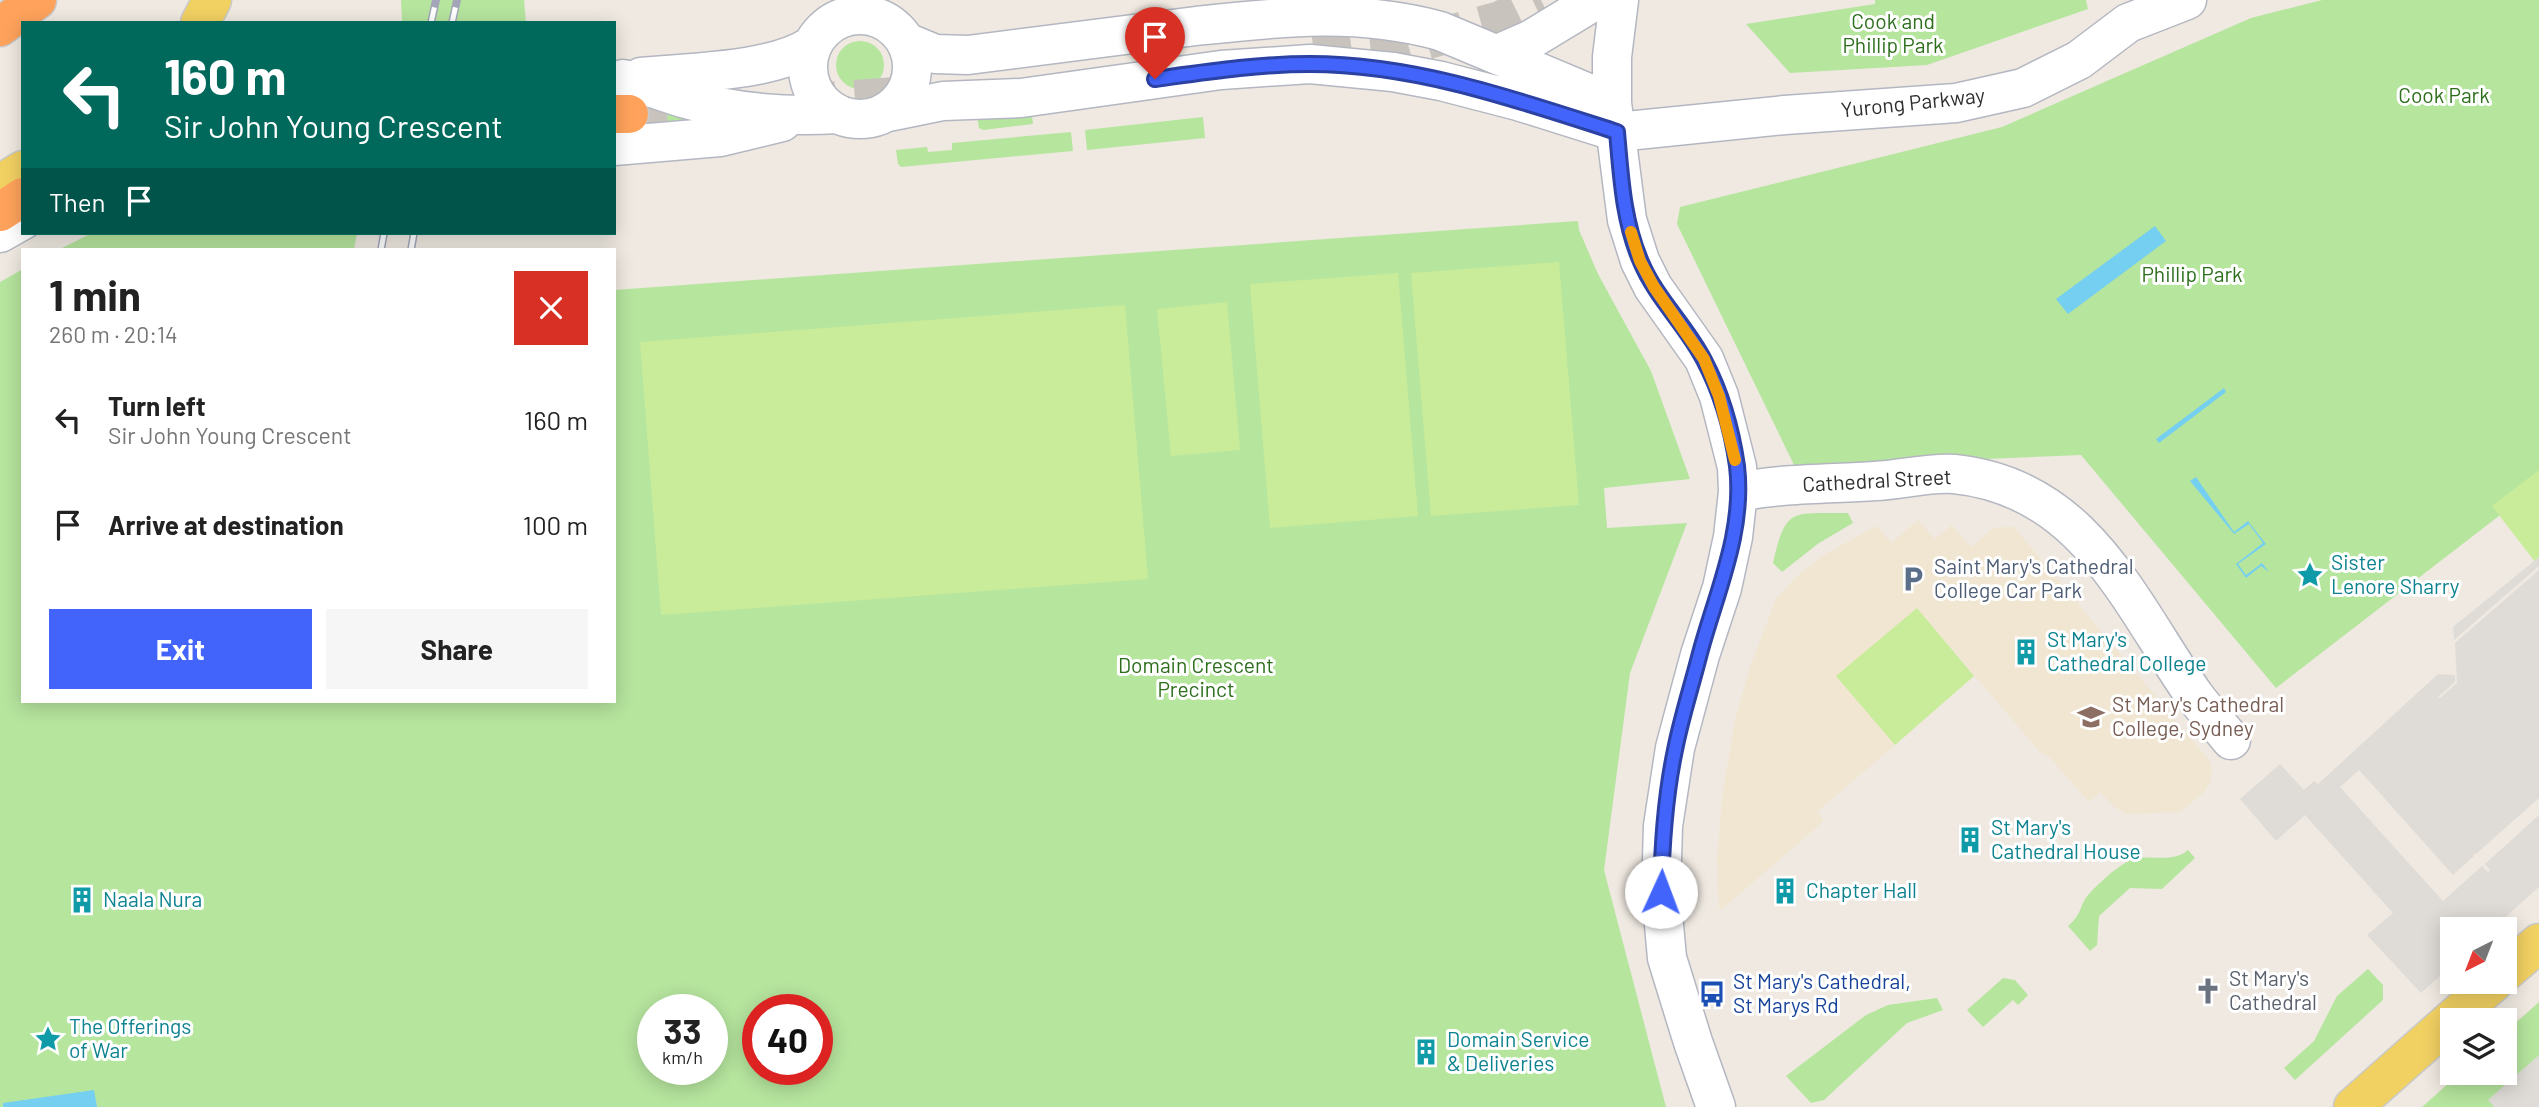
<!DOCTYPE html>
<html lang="en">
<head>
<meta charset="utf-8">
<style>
	:root { --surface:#fff; --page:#f6f6f6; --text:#222; --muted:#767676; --accent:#4264fb }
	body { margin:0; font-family:Barlow,sans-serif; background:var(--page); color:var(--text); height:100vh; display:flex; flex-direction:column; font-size:26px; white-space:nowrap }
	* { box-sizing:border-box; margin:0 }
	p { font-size:23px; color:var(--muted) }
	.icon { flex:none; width:38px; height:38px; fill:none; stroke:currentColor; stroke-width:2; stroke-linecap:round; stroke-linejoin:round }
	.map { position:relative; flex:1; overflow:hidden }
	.sheet { position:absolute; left:21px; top:248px; width:595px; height:455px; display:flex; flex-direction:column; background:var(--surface); border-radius:0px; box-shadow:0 4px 18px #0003 }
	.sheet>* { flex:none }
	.banner { position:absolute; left:21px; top:21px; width:595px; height:214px; border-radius:0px; box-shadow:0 4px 18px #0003; background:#00695c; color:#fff; overflow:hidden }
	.needle { width:46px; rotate:222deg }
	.fabs { position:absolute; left:2440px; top:917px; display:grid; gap:14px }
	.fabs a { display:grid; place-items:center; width:77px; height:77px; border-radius:0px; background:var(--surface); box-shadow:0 4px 18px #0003; font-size:35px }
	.speed { position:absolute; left:637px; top:994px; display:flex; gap:14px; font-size:35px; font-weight:700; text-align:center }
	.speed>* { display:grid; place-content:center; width:91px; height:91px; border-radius:50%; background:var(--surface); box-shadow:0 4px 18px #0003; line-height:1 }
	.speed small { font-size:18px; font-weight:400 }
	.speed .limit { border:10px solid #d22; background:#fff; color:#111 }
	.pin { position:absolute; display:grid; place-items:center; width:60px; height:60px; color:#fff; margin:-72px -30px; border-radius:50% 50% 50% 0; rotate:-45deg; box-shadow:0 0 7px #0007 }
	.pin .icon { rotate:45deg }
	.me { position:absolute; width:77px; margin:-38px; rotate:2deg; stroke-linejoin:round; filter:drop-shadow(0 0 5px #0008) }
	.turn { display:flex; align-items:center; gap:24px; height:147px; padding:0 28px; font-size:32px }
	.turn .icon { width:91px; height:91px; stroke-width:2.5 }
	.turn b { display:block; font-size:49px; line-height:60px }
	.then { display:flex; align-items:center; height:66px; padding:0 28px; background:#0003; gap:14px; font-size:26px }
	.round { display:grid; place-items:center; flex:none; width:74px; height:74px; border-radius:0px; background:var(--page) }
	.summary { display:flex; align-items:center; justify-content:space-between; height:119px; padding:0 28px }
	h1 { font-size:42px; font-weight:700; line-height:52px }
	.button { display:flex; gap:14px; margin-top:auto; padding:14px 28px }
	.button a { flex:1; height:80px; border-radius:0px; background:var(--accent); color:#fff; font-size:28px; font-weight:700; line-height:80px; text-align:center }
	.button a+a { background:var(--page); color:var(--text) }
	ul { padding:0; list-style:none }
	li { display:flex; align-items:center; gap:21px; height:105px; padding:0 28px }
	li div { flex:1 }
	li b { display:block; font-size:26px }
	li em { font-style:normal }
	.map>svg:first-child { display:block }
	.education { fill:#f0e6d1 }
	.green { fill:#b6e59e; fill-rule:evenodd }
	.pitch { fill:#c9ec9a }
	.plaza { fill:#dfdcd8 }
	.water { fill:#75cff0 }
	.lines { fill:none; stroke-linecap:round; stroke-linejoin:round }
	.highway-tunnel { stroke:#c8c4bd; stroke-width:38; stroke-dasharray:38 19; stroke-linecap:butt }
	.minor-casing { stroke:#b4b7c1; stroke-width:41 }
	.major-casing { stroke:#c9c9c9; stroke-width:41 }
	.highway-casing { stroke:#c9c9c9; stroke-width:41 }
	.minor { stroke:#fff; stroke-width:38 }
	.major { stroke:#f2d163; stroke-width:38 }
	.highway { stroke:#ffa35c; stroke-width:38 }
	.rail-casing { stroke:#a3a6b8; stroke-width:8 }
	.rail { stroke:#fff; stroke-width:5; stroke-dasharray:16; stroke-linecap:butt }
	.route-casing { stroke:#2b41a3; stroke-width:18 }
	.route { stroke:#4264fb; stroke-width:12 }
	.slow { stroke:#f59e0b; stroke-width:12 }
	.labels { text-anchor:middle; stroke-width:6; stroke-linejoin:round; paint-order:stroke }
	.park-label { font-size:21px; fill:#2c6e1b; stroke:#fff }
	.street-label { font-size:21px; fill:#2e2e2e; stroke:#fff }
	.culture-label { font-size:21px; fill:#0d838f; stroke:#fff; text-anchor:start }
	.service-label { font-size:21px; fill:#4e5e75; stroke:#fff; text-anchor:start }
	.education-label { font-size:21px; fill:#785e54; stroke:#fff; text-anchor:start }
	.worship-label { font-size:21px; fill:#5b616d; stroke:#fff; text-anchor:start }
	.transit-label { font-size:21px; fill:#164399; stroke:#fff; text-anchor:start }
</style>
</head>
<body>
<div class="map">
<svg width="2539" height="1107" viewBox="0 0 2539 1107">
	<rect width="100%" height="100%" fill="#efe9e1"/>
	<path class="education" d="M1918,520l17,19 17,-14 19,22 21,-18 21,-3 196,234 3,10 -2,12 -6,10 -24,20 -54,2 -13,-8 -13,-14 -11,10 -40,-45 -9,-5 -123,-144 -80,68 58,69 -78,67 7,9 -102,88 -3,-1 -2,-47 5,-64 13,-77 16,-56 25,-65 19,-21 29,-23 32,-18 21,-11 14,17z"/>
	<path class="green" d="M401,0h123l2,23h-124z
		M1875,0h211l2,9 -161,56 -137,8 -44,-49 129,-20z
		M2322,0h217v485l-263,203 -195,-233 -286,12 -118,-243 3,-17 322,-80 249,-109z
		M836 65a24 24 0 1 1 48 0a24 24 0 1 1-48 0Z
		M648,97l47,10 1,24 -66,1z
		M976,111l56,4 1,9 -50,6 -4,-2z
		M1203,117l2,21 -118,12 -2,-20z
		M1071,132l2,19 -172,16 -3,-3 -2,-14 31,-3 1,5 24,-2v-7z
		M1578,221l1,9 19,44 53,97 39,108 -86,9 3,40 80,-5 -57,150 -26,197 62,237h-1666v-825l23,-13v433h591v-412zM653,1010h59v59h-59zM758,1010h59v59h-59z
		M92,233h265l-3,17h-296z
		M1848,513l5,10 -34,20 -37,29 -9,-9c13,-58 20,-49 75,-50z
		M2188,850l7,8 -33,31 -32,-1 -31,28 -2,29 -7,6 -22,-25c15,-13 11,-20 20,-31 10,-11 25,-25 37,-32 19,-13 45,3 63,-13z
		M2368,969l15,16v15l-88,80 -11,-12 30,-27 23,-45z
		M2003,978l12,2 13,15 -10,10 -5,-5 -30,27 -16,-17z
		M1937,998l6,12 -36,13 -83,77 -13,3 -25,-27 80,-61 22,-10z
		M2539,1002v105h-117l38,-34h44v-40z"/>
	<path class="pitch" d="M1559,262l20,243 -148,11 -20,-243z
		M1398,273l20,243 -148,12 -20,-244z
		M1227,302l13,148 -69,6 -14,-147z
		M1125,305l23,274 -487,36 -21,-273z
		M2539,470v97l-47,-61z
		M1917,608l57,68 -79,69 -59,-69z"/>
	<path class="plaza" d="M2539,557v9l-85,74 -1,-13z
		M2539,570v228l-63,56h-3l1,2 -21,19 -94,-105 -19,17 103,114 39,-35 6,6 2,-2 -5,-6 54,-49v72l-47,42h-40v36l-31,28 -54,-58 26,-22 -88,-98 -29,26 -36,-42 40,-35 24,26 10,-9 4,3 120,-110 17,1v7l-17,15 2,1 17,-15 -2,-40z
		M2539,1055v52h-45l-6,-7z"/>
	<path class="water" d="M2155,226l11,15 -98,73 -12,-15z
		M2224,388l2,4 -67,51 -3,-4z
		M2196,477l38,55 14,-11 18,23 -28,20 8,11 16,-12 7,9 -8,-6 -15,12 -10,-14 27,-21 -14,-19 -15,10 -44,-53z
		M94,1090l3,17h-94v-4z"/>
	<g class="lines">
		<path class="highway-tunnel" d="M1314,56l93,-10 93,-26 41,-20
			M798,103l125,-9
			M629,114l85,-6"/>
		<g class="minor-casing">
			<path id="minor" d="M1619,0l-7,57v46l15,117 13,41 13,26 51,72 15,37 18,71 1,25 -5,45 -11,51 -22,67 -25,93 -12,78 -2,66 6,66 26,84 23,65
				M808 67a52 52 0 1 1 104 0a52 52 0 1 1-104 0Z
				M906,42l29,12 33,1c76,-9 152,-20 228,-29 84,-9 161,-18 244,5l172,72
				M1498,54l32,-14 66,-40
				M641,77c50,-5 129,-5 170,-31
				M623,79c21,5 42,14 63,20 49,14 101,18 152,15
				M884,113l59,-12 78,-3 200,-28 89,-6 83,8 48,9 77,20 99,31 168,-17 171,-12 67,-15 56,-28 49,-37 59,-23
				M614,146l106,-9 62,-15
				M0,233l23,-13
				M1738,492c45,-9 92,-8 137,-11 26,-1 54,-9 79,-7 131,13 175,128 240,221 11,15 25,30 37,45"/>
		</g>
		<g class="major-casing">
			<path id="major" d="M200,23l12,-23
				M0,184l23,-14
				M2504,973l35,-30
				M2353,1107l141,-125"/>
		</g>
		<g class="highway-casing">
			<path id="highway" d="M0,27l37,-27
				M614,114h15
				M0,212l23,-15"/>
		</g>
		<use href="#minor" class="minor"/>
		<use href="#major" class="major"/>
		<use href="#highway" class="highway"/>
		<g class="rail-casing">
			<path id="rail" d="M431,23l5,-23
				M452,23l5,-23
				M381,250l3,-17
				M411,250l3,-17"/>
		</g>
		<use href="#rail" class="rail"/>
	</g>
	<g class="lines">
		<g class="route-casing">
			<path id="route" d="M1155,79c51,-7 103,-15 155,-15 105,0 208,36 307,68 4,44 6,89 24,130 15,36 45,63 63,98 17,32 28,71 33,106 8,67 -22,129 -38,191 -8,31 -18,62 -24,93 -10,47 -13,94 -14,142"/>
		</g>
		<use href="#route" class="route"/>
		<path class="slow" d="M1631,232l9,29 14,26 50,72 15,37 16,64"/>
	</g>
	<defs>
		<g id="sight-bare" transform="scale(2.1)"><path d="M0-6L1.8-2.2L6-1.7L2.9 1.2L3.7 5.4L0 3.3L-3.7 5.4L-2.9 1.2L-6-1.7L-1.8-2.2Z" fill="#0f9aa8" stroke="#fff" stroke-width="2.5" paint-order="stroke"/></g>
		<g id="parking-bare" transform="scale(2.1)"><path d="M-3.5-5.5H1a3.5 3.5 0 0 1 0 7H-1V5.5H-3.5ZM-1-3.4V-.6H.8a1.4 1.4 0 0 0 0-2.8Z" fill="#5c6f8a" stroke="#fff" stroke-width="2.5" paint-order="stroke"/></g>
		<g id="building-bare" transform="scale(2.1)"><path d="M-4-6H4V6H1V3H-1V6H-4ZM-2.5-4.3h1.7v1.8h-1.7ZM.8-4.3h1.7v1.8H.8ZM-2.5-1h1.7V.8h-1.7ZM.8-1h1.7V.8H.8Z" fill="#0f9aa8" stroke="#fff" stroke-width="2.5" paint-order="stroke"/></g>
		<g id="school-bare" transform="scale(2.1)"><path d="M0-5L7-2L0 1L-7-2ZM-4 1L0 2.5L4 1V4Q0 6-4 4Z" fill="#8d6e63" stroke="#fff" stroke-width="2.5" paint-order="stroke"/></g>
		<g id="church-bare" transform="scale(2.1)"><path d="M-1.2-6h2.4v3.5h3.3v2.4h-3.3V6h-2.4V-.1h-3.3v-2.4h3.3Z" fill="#6b7280" stroke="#fff" stroke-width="2.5" paint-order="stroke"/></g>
		<g id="bus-bare" transform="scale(2.1)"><path d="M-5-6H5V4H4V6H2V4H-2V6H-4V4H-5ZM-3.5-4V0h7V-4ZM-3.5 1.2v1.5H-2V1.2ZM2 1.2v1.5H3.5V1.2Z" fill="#1a4fb4" stroke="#fff" stroke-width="2.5" paint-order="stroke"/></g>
	</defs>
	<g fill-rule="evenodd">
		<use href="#sight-bare" x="2310" y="575"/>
		<use href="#parking-bare" x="1913" y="579"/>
		<use href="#building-bare" x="2026" y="652"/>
		<use href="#school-bare" x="2091" y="717"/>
		<use href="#building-bare" x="1970" y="840"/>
		<use href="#building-bare" x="1785" y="891"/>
		<use href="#building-bare" x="82" y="900"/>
		<use href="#church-bare" x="2208" y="991"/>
		<use href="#bus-bare" x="1712" y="994"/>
		<use href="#sight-bare" x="48" y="1039"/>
		<use href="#building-bare" x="1426" y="1052"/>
	</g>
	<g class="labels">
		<g class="park-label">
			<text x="1893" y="29">Cook and<tspan x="1893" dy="24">Phillip Park</tspan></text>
			<text x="2444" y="103">Cook Park</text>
			<text x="2192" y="282">Phillip Park</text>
			<text x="1196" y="673">Domain Crescent<tspan x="1196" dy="24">Precinct</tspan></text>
		</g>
		<g class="street-label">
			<text transform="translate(1913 103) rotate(-6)" y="7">Yurong Parkway</text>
			<text transform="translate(1877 481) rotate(-3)" y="7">Cathedral Street</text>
		</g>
		<g class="culture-label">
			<text x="2331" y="570">Sister<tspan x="2331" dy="24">Lenore Sharry</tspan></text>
			<text x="2047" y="647">St Mary's<tspan x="2047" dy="24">Cathedral College</tspan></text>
			<text x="1991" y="835">St Mary's<tspan x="1991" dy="24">Cathedral House</tspan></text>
			<text x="1806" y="898">Chapter Hall</text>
			<text x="103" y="907">Naala Nura</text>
			<text x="69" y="1034">The Offerings<tspan x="69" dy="24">of War</tspan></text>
			<text x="1447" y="1047">Domain Service<tspan x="1447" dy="24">&amp; Deliveries</tspan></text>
		</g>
		<g class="service-label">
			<text x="1934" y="574">Saint Mary's Cathedral<tspan x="1934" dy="24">College Car Park</tspan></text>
		</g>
		<g class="education-label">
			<text x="2112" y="712">St Mary's Cathedral<tspan x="2112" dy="24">College, Sydney</tspan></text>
		</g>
		<g class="worship-label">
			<text x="2229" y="986">St Mary's<tspan x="2229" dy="24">Cathedral</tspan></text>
		</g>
		<g class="transit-label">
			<text x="1733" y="989">St Mary's Cathedral,<tspan x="1733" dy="24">St Marys Rd</tspan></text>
		</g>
	</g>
</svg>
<div class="fabs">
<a><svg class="needle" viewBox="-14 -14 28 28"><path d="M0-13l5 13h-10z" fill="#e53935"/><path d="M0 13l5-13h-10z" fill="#767676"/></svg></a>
<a><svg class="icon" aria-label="layers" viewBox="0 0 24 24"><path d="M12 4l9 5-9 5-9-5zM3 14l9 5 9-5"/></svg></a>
</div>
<div class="speed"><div>33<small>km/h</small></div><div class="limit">40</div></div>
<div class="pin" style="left:1155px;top:79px;background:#d93025"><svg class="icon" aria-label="arrive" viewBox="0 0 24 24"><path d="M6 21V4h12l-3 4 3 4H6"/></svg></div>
<svg class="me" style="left:1661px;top:892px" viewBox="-20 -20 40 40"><circle r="19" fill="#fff"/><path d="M0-13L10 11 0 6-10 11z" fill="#4264fb"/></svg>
<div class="banner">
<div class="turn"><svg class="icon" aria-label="left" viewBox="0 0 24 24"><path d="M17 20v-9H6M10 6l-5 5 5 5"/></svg><div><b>160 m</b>Sir John Young Crescent</div></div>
<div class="then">Then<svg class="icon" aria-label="arrive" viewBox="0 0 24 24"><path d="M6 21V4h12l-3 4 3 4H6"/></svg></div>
</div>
<section class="sheet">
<div class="summary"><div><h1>1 min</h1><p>260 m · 20:14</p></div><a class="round" style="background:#d93025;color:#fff"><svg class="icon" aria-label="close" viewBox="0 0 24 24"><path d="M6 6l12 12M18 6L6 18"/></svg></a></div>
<ul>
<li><svg class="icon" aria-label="left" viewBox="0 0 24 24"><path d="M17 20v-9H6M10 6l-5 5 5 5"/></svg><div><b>Turn left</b><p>Sir John Young Crescent</p></div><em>160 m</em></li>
<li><svg class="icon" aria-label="arrive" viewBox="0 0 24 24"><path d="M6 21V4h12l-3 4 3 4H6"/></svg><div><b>Arrive at destination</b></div><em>100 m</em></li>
</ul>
<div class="button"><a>Exit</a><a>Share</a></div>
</section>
</div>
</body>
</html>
